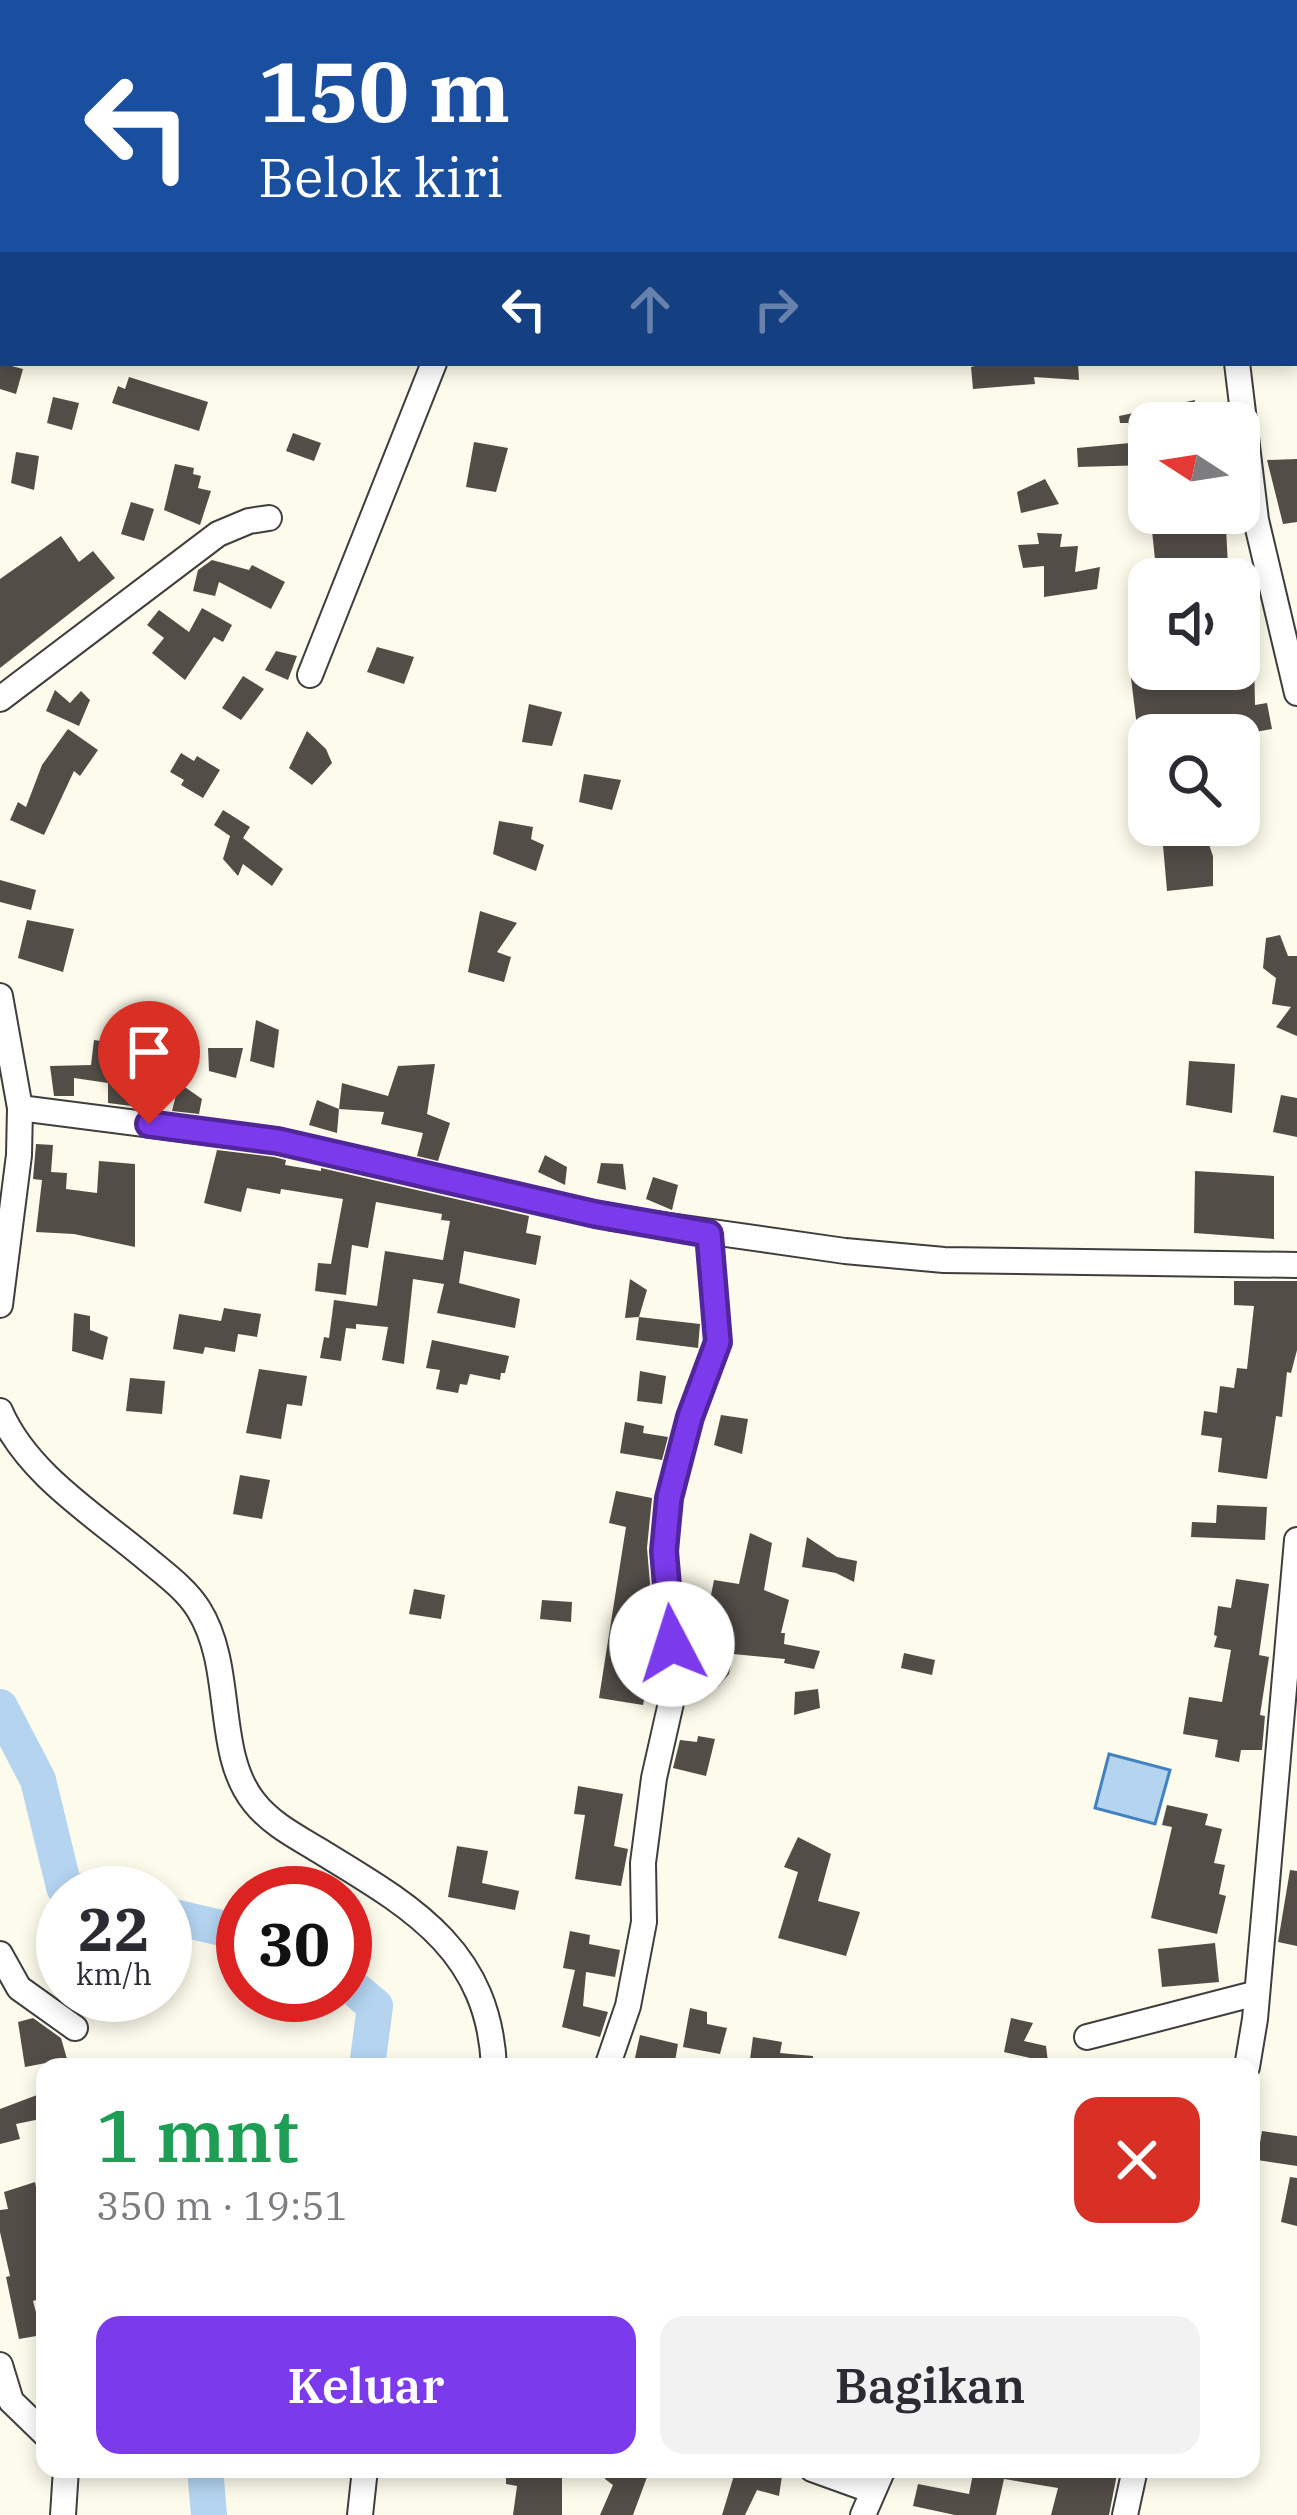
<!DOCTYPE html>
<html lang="id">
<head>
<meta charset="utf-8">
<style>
	:root { --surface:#fff; --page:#f2f2f3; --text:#2b2b33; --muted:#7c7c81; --accent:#7c3aed }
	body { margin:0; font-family:"IBM Plex Serif",serif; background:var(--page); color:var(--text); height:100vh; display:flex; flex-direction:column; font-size:45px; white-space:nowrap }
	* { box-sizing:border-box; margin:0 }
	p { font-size:39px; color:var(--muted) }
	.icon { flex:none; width:66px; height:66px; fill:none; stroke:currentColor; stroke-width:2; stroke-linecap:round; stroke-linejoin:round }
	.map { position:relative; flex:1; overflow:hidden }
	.sheet { position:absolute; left:36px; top:2058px; width:1224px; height:420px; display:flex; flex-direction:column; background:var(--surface); border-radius:24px; box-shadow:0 6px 18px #0003 }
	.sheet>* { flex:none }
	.hud { position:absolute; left:0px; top:0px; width:1299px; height:366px; box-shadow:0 6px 18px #0003; background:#1a4fa0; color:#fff; overflow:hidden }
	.needle { width:78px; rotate:282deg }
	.controls { position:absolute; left:1128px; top:402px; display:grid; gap:24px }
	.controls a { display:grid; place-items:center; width:132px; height:132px; border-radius:24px; background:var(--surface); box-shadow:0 6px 18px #0003; font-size:60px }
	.speed { position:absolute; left:36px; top:1866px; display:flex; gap:24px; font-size:60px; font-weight:700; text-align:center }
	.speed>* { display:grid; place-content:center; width:156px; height:156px; border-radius:50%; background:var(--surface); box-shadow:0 6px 18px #0003; line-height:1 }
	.speed small { font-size:30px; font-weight:400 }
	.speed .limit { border:18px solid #d22; background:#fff; color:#111 }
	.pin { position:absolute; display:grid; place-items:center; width:102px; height:102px; color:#fff; margin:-123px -51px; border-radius:50% 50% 50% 0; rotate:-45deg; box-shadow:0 0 12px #0007 }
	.pin .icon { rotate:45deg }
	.me { position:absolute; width:132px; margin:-66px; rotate:355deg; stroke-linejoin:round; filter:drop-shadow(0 0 9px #0008) }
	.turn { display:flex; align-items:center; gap:42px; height:252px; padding:0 60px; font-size:54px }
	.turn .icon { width:156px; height:156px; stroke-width:2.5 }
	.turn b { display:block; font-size:84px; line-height:102px }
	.lanes { display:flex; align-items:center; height:114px; padding:0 60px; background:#0003; justify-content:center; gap:60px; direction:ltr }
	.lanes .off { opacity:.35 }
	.round { display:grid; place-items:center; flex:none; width:126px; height:126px; border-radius:24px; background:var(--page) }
	.head { display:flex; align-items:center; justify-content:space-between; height:204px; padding:0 60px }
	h1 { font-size:72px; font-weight:600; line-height:90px; color:#1e9e55 }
	.button { display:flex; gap:24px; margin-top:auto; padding:24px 60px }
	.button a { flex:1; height:138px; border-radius:24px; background:var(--accent); color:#fff; font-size:48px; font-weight:600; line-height:138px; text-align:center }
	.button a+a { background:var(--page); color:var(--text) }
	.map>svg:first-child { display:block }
	.water { fill:#b4d4f0; stroke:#4282c0; stroke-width:3 }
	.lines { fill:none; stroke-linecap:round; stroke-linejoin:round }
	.river { stroke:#b4d4f0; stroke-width:36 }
	.building { fill:#534d48 }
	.minor-casing { stroke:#3e3e3e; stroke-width:28 }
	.minor { stroke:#fff; stroke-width:24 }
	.route-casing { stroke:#51269a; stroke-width:30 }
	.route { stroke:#7c3aed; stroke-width:21 }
</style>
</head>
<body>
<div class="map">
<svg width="1297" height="2515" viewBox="0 0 1297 2515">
	<rect width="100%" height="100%" fill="#fdfbeb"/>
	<path class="water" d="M1109,1754l61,16 -15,54 -60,-16z"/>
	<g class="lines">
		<path class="river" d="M0,1707l38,73 26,107 21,6
			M165,1915l78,18
			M345,1981l30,25 -8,61
			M205,2469l4,46"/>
	</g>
	<path class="building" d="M0,363l23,6 -7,25 -16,-5z
		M988,363h90l1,17 -45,-3 1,7 -62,5 -2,-22z
		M129,377l79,25 -9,29 -87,-28 6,-17 7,3z
		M53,397l26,6 -7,27 -25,-7z
		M1195,400l-5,23h-41v42l-71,2 -1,-19 53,-5 -2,-20h-8l-1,-7z
		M293,433l28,10 -7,18 -28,-10z
		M474,442l34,6 -12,44 -30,-5z
		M16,452l23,4 -5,34 -23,-7z
		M1297,459v63l-14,2 -16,-64z
		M175,464l19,4 -1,6 8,2 -3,12 13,3 -11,34 -36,-15z
		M1045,479l14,25 -38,9 -4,-21z
		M131,502l23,7 -10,32 -23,-7z
		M1151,521l75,7 2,38 -72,3z
		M1037,533l25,1 -2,13 18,-1 -3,26 25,-5 -3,22 -53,8v-31l-21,2 -5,-23 21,-1z
		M61,536l18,26 14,-11 22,27 -115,90v-89z
		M212,560l37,10 3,-5 33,17 -14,27 -52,-27 -4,14 -22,-5 5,-21z
		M202,608l30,17 -9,17 -9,-5 -29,43 -33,-27 12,-15 -17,-13 12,-15 30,22z
		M377,647l37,10 -10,27 -37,-12z
		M276,651l21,5 -9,24 -23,-10z
		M1134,654l15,1 4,22 37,-4 -1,-4h50v-9l15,-2 1,47 12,-2 5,26 -34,6h-100l-7,-57z
		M243,676l21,13 -23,31 -19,-12z
		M55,690l15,13 11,-12 9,9 -11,26 -33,-15z
		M529,704l33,8 -10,34 -30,-4z
		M68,729l30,21 -18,26 -6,-5 -30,64 -34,-15 8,-18 8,5 16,-42z
		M307,731l19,18 6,14 -20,22 -23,-17z
		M181,753l13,8 3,-5 23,14 -17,28 -22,-13 3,-5 -14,-8z
		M584,774l37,6 -9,30 -33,-8z
		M223,810l27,17 -7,11 40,31 -11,17 -29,-22 -5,12 -15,-17 7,-23 -16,-11z
		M499,821l34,6 -2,12 13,6 -8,26 -43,-17z
		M1180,825h22l11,31v30l-46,5 -5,-57 19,-2z
		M0,880l36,10 -5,20 -31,-8z
		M480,911l37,12 -20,29 14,5 -7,25 -36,-10z
		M27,920l47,9 -11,43 -45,-14z
		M1280,935l8,21h9v80l-21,-9 15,-20 -19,-3 4,-26 -13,-10 3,-30z
		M256,1020l23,10 -5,38 -24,-7z
		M94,1040l20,3 4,30 29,-2 1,37 -40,-5v-20l-34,-5v18h-20l-4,-30 41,-1z
		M208,1048h35l-7,30 -27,-7z
		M1189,1061l46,3 -3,49 -46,-8z
		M435,1064l-8,50 23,9 -12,38 -21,-5 6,-23 -42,-9 3,-12 -45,-3 3,-26 46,13 10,-30z
		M179,1083l23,16 -3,15 -27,-3z
		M1281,1095l16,3v39l-24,-5z
		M317,1100l22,9 -2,24 -28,-8z
		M36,1144l17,1 -2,27 16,1 -1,16 31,4 2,-32 36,3v83l-61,-13 -38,-2 6,-52 -9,-1z
		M217,1150l57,7 12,3 -1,5 36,6v-3l208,48 -3,17 15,3 -5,29 -72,-14 -5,32 61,16 -5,29 -78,-15 7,-29 -31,-5 -9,85 -22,-4 6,-33 -32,-3v5l-10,-1 -5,33 -21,-3 4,-21 5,1 5,-38 43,6 8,-55 58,9 7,-39 -9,-1 1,-6 -66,-12 -8,46 -16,-3 -6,50 -31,-4 3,-28 13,1 12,-65 -62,-10 -1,5 -33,-6 -6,24 -37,-9z
		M545,1155l22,12 -2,18 -27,-13z
		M601,1163l22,1 3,26 -29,-7z
		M1195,1171l79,5v63l-80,-6z
		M653,1177l25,8 -6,25 -26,-11z
		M630,1279l17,11 -8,27 -14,1z
		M1234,1281h63v69l-6,23 -4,-1 -5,45 -6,-1 -9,63 -49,-7 4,-34 -21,-3 3,-24 13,2 3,-27 14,2 3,-20 10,1 7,-63 -20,-1z
		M224,1308l37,6 -4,23 -19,-3 -3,18 -30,-5 -2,7 -30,-5 6,-35 42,7z
		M74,1313l16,3v14l18,7 -5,23 -31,-9z
		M639,1317l61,7 -2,24 -62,-8z
		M432,1340l77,16 -4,17h-4l-1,7 -30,-6 -3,11 -7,-1 -2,9 -22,-4 4,-19 -14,-2z
		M259,1369l48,7 -5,30 -15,-2 -6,35 -35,-6z
		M640,1371l26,5 -4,28 -25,-3z
		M130,1378l35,3 -3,33 -36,-3z
		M721,1415l27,4 -6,35 -28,-9z
		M625,1422l19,4 -1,7 25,4 -6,23 -42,-7z
		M240,1475l30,5 -8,39 -29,-5z
		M616,1491l36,7 -5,50 4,47 -4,-1 -7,47 15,5 -12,59 -44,-7 27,-171 -17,-4z
		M1217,1505l50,2 -2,33 -74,-3 1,-15 24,1z
		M750,1533l22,10 -8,47 25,10 -8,33h4l-1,11 36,7 -6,18 -30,-6 1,-4 -52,-5 -4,20 -11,13 -27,-4 4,-13 -5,1 -4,-49 13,1 -5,-29 17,1 3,-15 25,4z
		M807,1537l30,20 20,4 -3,21 -18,-9 -34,-6z
		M1236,1579l33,5 -10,71 10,2 -9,58 5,1 -3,34h-21l-2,12 -24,-5 3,-17 -35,-6 6,-37 33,5 9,-52 -17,-3 3,-11 -3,-1 4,-29 13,2z
		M414,1589l31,6 -4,24 -32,-5z
		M542,1600l30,2 -1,20 -31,-3z
		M904,1653l31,7 -3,15 -31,-7z
		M818,1689l2,19 -26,7 1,-23z
		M698,1736l17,3 -9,37 -33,-8 7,-28 17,2z
		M578,1786l45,8 -9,52 14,3 -7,37 -46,-7 10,-64 -11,-1z
		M1167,1805l41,9 -3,11 17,4 -8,34 11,2 -6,29 7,2 -9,38 -66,-16 21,-91 -10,-2z
		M798,1837l33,17 -13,47 42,11 -14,44 -68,-18 20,-66 -14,-5z
		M457,1846l31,5 -6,32 37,8 -4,19 -67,-13z
		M1290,1870l7,1v75l-19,-4z
		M570,1931l20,4 -1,9 31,6 -5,27 -29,-5 -3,34 25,6 -8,25 -38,-10 13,-57 -12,-2z
		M1215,1943l4,39 -57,5 -4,-38z
		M690,2008l17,4v12l20,4 -7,26 -37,-7z
		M33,2018l28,20 6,21 -42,8 -7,-45z
		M1011,2018l22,5 -9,18 22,5 2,16 -44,-10z
		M640,2035l38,9 -4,23h-41z
		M753,2037l29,5 -2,11 33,3v11h-64z
		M45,2092v26l-29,6 4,15 -20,5v-35z
		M1262,2131l35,5v30l-40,-6z
		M1290,2177l7,1v48l-16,-4z
		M35,2182l10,47v68l-12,4 9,34 -23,4 -13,-62 4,-1 -10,-44v-22l8,-1 -4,-17z
		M506,2469h56v46h-49l4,-29 -11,-2z
		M608,2469h42l-17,46h-33l13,-30 -8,-6z
		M736,2469h47l-4,27 -22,-6 -12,25h-23z
		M974,2469h99l22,5 1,-5h22l-9,46h-58l7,-27 -54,-9 -8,36h-41l-42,-9 5,-22 51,10z"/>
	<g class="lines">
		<g class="minor-casing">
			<path id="minor" d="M549,3v-3
				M1057,3v-3
				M1230,3v-3
				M1296,88h1
				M1237,363l19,157 41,173
				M310,675l124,-312
				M0,699l218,-165 31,-13 20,-3
				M0,996l20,112 -1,47 -19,150
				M20,1108l257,33 336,77 232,33 99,9 353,5
				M0,1411c27,63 96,105 147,148 18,15 40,31 52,51 36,58 15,142 55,192 17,22 43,35 66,49 90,55 169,98 174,216
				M0,1954l19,34 56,40
				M1087,2037l170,-44
				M607,2067l21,-61 16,-84 -1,-59 11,-85 21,-93 -11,-134 5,-53 21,-81 28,-75 -9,-108
				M1247,2067l8,-48 42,-479
				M0,2365l11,36 34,33
				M812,2469l61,22
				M63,2515l3,-46
				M360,2515l5,-46
				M863,2515l20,-46
				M1125,2515l10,-46"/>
		</g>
		<use href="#minor" class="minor"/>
	</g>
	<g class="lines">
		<g class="route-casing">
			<path id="route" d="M149,1124l129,17 317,73 114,20 9,108 -28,75 -21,81 -5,53 8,93"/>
		</g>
		<use href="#route" class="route"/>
	</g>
</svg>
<div class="controls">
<a><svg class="needle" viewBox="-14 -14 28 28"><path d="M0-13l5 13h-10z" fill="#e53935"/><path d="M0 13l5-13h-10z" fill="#7c7c81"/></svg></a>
<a><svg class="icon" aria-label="sound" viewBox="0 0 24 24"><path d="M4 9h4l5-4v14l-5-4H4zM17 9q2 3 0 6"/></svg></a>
<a><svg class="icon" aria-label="search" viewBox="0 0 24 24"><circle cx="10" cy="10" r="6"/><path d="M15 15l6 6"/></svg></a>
</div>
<div class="speed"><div>22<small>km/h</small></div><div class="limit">30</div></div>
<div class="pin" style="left:149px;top:1124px;background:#d93025"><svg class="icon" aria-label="arrive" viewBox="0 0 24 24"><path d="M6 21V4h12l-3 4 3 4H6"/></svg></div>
<svg class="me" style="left:672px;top:1644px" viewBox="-20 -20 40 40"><circle r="19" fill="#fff"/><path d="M0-13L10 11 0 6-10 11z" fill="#7c3aed"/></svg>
<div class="hud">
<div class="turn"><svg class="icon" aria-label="left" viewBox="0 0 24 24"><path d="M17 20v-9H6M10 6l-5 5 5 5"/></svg><div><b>150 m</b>Belok kiri</div></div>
<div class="lanes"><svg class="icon" aria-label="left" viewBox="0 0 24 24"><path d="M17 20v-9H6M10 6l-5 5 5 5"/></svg><svg class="icon off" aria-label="ahead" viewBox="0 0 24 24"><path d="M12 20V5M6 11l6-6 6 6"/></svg><svg class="icon off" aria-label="right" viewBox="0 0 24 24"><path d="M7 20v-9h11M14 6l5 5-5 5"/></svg></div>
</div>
<section class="sheet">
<div class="head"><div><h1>1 mnt</h1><p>350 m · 19:51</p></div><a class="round" style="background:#d93025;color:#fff"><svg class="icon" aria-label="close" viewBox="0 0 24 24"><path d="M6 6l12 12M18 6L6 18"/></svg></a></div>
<div class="button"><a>Keluar</a><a>Bagikan</a></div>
</section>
</div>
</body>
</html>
